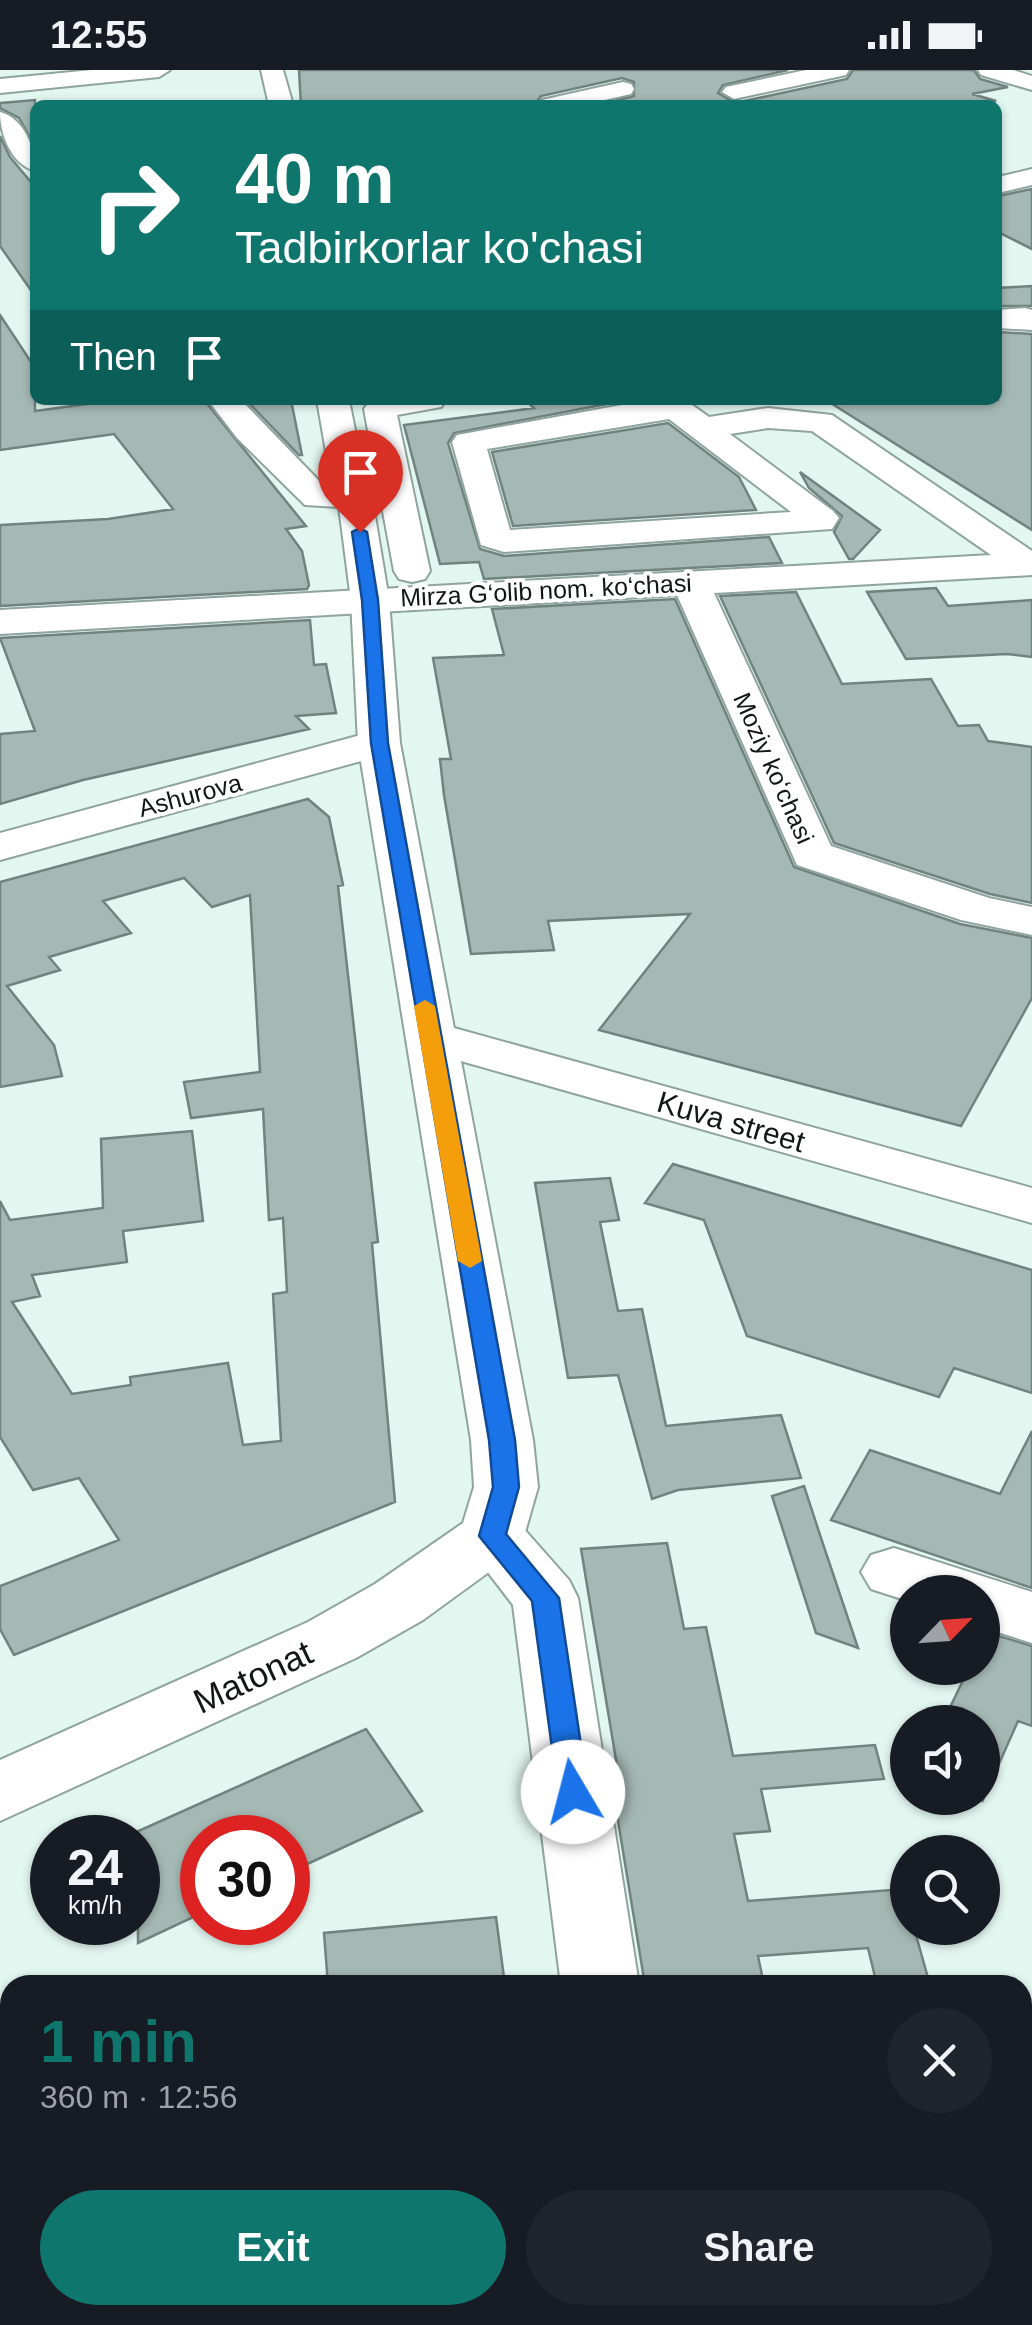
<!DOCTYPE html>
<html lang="en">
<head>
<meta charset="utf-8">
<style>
	:root { --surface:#171b24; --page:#20242c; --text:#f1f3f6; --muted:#9ea1a6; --accent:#0f766e }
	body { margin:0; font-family:Helvetica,sans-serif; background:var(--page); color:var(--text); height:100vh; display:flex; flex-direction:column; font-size:38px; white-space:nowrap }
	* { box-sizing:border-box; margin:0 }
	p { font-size:32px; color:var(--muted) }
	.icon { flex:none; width:55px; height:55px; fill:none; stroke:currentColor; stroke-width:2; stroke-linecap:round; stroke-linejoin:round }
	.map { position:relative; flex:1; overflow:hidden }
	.sheet { position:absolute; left:0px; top:1905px; width:1032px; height:350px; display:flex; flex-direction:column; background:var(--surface); border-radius:30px 30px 0 0; box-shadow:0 2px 8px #0004 }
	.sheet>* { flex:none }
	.top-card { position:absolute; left:30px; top:30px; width:972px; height:305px; border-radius:15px; box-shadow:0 2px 8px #0004; background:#0f766e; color:#fff; overflow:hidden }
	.needle { width:65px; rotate:65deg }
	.fabs { position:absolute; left:890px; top:1505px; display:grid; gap:20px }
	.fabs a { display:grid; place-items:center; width:110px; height:110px; border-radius:50%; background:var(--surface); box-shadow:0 2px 8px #0004; font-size:50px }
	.speed { position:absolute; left:30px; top:1745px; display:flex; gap:20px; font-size:50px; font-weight:700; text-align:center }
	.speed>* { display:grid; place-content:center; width:130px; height:130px; border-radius:50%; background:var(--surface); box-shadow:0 2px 8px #0004; line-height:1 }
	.speed small { font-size:25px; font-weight:400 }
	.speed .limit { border:15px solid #d22; background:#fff; color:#111 }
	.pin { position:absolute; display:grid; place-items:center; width:85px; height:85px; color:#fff; margin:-102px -42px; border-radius:50% 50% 50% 0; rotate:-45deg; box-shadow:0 0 10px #0007 }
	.pin .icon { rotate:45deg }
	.me { position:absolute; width:110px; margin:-55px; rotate:352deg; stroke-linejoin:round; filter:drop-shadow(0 0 8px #0008) }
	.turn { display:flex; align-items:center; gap:35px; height:210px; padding:0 40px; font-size:45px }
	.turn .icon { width:130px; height:130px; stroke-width:2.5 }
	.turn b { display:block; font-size:70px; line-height:85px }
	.then { display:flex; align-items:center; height:95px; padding:0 40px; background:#0003; gap:20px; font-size:38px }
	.round { display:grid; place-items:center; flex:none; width:105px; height:105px; border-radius:52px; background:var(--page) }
	.summary { display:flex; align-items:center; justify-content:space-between; height:170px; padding:0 40px }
	h1 { font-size:60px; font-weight:700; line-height:75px; color:var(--accent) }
	.button { display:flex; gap:20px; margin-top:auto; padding:20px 40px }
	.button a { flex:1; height:115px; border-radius:60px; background:var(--accent); color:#fff; font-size:40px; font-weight:700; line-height:115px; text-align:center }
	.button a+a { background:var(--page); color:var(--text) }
	.status { display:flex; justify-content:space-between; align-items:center; height:70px; padding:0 50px; background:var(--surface); direction:ltr }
	.status svg { height:28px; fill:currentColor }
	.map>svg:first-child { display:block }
	.building { fill:#a5b9b4; stroke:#71837e; stroke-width:2.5 }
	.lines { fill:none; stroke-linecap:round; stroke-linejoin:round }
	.minor-casing { stroke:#90a49e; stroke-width:4 }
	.major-casing { stroke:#90a49e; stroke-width:4 }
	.minor { fill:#fff; fill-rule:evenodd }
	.major { fill:#fff; fill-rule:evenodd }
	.route { fill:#1a73e8; stroke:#114b97; stroke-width:2.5 }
	.slow { fill:#f59e0b }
	.labels { text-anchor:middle; stroke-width:8; stroke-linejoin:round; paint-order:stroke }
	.far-street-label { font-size:25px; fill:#101715; stroke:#fff }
	.street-label { font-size:30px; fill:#101715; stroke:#fff }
	.near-street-label { font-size:35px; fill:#101715; stroke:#fff }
</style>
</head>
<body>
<div class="status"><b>12:55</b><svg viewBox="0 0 49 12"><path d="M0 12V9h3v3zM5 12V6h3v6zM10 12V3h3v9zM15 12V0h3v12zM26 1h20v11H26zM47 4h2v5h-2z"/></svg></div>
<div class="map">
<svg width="1032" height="2255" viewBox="0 0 1032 2255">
	<rect width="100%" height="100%" fill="#e3f7f1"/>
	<path class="building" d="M299,0h489l-65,15 -5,8 17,10 112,-24 6,-9h121l6,9 28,8 -36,7 24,7 -18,4h-379l35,-9v-14l-12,-4 -81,18 -7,9h-233z
		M35,30v46l-16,-28 -19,-10v-5z
		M0,66l10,21 25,30v109l-35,-50z
		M1032,119v60l-34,-17v-36z
		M1032,216v20h-34v-18z
		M0,245l35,53v43l82,-11h87l102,126 -20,3 16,22 7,34 -2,4 -307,17v-81l108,-6 65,-10 -59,-75 -114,16z
		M998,262l34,2v196l-206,-130h172z
		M246,330h45l11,55h-3z
		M525,330h103l-174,33 -6,10 32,106 24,7 265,-19 13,26 -298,16 -5,-17 -39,2 -36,-139 130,-17z
		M668,353l71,54 17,33 -243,16 -21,-74z
		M800,402l80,58 -27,29h-4l-15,-27 8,-16 -33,-28z
		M936,518l12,18 84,-6v57l-25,-3 -101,5 -39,-67z
		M796,522l46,92 89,-5 27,47 21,-1 9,16 44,6v156l-42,-9 -156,-51 -114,-247z
		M675,529l119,268 166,57 72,14v60l-71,128 -362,-96 91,-116 -142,7 6,29 -83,4 -27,-159 -4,-36h11l-18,-101 71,-3 -12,-46z
		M310,550l4,45 12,-1 10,49 -40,3 13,13 -226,51 -83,24v-70l35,-3 -35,-93z
		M308,729l21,18 14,68 -5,1 40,356 -6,1 23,259 -381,153 -14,-26v-43l119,-46 -40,-62 -46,12 -33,-53v-236l10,19 93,-12 -2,-69 91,-8 11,90 -80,10 4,31 -95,13 8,21 -28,6 60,92 59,-9 -1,-8 98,-14 15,82 38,-4 -8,-147 14,-2 -4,-74 -14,2 -6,-111 -72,9 -7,-36 76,-10 -10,-177 -38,12 -28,-29 -81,23 28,32 -82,24 11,13 -53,16 47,59 8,31 -62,11v-205z
		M673,1094l359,106v123l-78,-25 -15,29 -192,-61 -43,-116 -59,-17z
		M610,1108l9,42 -19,2 18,89 24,-2 24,117 115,-11 20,63 -123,12 -26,9 -34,-124 -50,3 -33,-195z
		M1032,1361v157l-201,-68 39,-70 130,44z
		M804,1416l17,52 37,110 -42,-15 -44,-137z
		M667,1473l17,86 22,-2 27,129 142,-11 9,34 -123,10 9,42 -36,3 14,67 156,-12 4,39h6l16,57h-53l-9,-37 -110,8 6,29h-119l-36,-219h8l-36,-217z
		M982,1561l50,15v80l-14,-5 -36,81v-80h-39l26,-54h13z
		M366,1659l56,82 -134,62v-35h-86v75l-64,30v-105h-15z
		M496,1847l9,68h-177l-4,-52z"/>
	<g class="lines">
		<g class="minor-casing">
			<path id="minor" d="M92,0h78l-11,7 -159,16v-14z
				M806,0h43l-3,5 -112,24 -12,-7 4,-5z
				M978,0h35l19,6v14l-51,-15z
				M623,12l8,2 3,5 -3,5 -49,11h-44l4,-5z
				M0,42c25,7 35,36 35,59 -24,-7 -35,-37 -35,-59z
				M1032,99v16l-34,8v-16z
				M1025,238l7,2v20l-34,-2v-18z
				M208,330h33l85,88 41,3 5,7 -5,7 -12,3 -50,-3 -68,-67z
				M377,330h69l-5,7 -44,8 33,156 -5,8 -13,3 -13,-3 -5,-8 -30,-162 5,-7z
				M649,330h36l24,17 59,-9 64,7 200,136v24l-318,18 117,253 158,52 43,9v28l-71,-15 -164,-55 -120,-270 -677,39v-24l991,-55 -179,-124 -44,-3 -38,6 103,77 6,7 -7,11 -328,23 -23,-7 -29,-103 5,-7zM669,349l122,93 -281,18 -23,-81z
				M379,660l15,4 6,9 -6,9 -394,108v-27z
				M492,1443l23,6 54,61 9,18 61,387h-78l-48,-380 -53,-69 9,-17z
				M894,1478l138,44v51l-50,-16v-35h-74v9l-37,-12 -10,-17 10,-17z
				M603,2245h88l1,10h-88z"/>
		</g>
		<g class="major-casing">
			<path id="major" d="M261,0h22l10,35h-24z
				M317,330h32l18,90 5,8 17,102 11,143 54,285 578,160v35l-571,-162 72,379 5,47 -14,49 -9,17 -92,67 -67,38 -356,163v-61l308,-138 67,-38 88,-61 11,-36 -3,-47 -113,-697 -7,-143 -13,-101 -5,-7z"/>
		</g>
		<use href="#minor" class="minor"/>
		<use href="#major" class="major"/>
	</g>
	<path class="route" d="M360,458l7,4 11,68 10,143 127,697 4,47 -13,47 53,64 29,194 -5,8 -10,4 -11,-4 -4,-8 -26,-191 -53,-65 14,-49 -4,-47 -118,-697 -9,-143 -10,-68z"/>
	<path class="slow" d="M425,930l10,6 47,255 -12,7 -12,-7 -44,-255z"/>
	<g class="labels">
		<g class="far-street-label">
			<text transform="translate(546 520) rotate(-3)" y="9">Mirza G‘olib nom. ko‘chasi</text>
			<text transform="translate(774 698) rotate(66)" y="9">Moziy koʻchasi</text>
			<text transform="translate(190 725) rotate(-15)" y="9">Ashurova</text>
		</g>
		<g class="street-label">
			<text transform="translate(731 1052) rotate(16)" y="10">Kuva street</text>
		</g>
		<g class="near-street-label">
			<text transform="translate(253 1607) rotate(-25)" y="12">Matonat</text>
		</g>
	</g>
</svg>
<div class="fabs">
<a><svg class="needle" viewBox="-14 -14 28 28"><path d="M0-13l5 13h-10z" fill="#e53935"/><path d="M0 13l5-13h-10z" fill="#9ea1a6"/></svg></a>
<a><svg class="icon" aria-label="sound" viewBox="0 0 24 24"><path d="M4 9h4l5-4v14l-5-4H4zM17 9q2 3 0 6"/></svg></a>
<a><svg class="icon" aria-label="search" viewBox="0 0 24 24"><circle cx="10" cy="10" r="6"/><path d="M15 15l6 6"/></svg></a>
</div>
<div class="speed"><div>24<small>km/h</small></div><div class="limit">30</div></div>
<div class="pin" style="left:360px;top:462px;background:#d93025"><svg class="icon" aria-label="arrive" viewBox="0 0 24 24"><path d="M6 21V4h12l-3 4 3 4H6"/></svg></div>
<svg class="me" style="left:573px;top:1722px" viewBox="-20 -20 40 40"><circle r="19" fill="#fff"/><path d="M0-13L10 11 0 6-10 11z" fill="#1a73e8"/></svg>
<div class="top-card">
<div class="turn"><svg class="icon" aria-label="right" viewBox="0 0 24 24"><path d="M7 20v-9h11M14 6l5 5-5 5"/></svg><div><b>40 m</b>Tadbirkorlar ko'chasi</div></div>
<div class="then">Then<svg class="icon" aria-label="arrive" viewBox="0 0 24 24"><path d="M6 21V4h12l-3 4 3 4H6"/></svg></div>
</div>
<section class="sheet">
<div class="summary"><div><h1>1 min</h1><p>360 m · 12:56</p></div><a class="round"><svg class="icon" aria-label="close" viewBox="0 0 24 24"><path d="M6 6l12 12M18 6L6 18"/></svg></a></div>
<div class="button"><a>Exit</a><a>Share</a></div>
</section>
</div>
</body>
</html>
